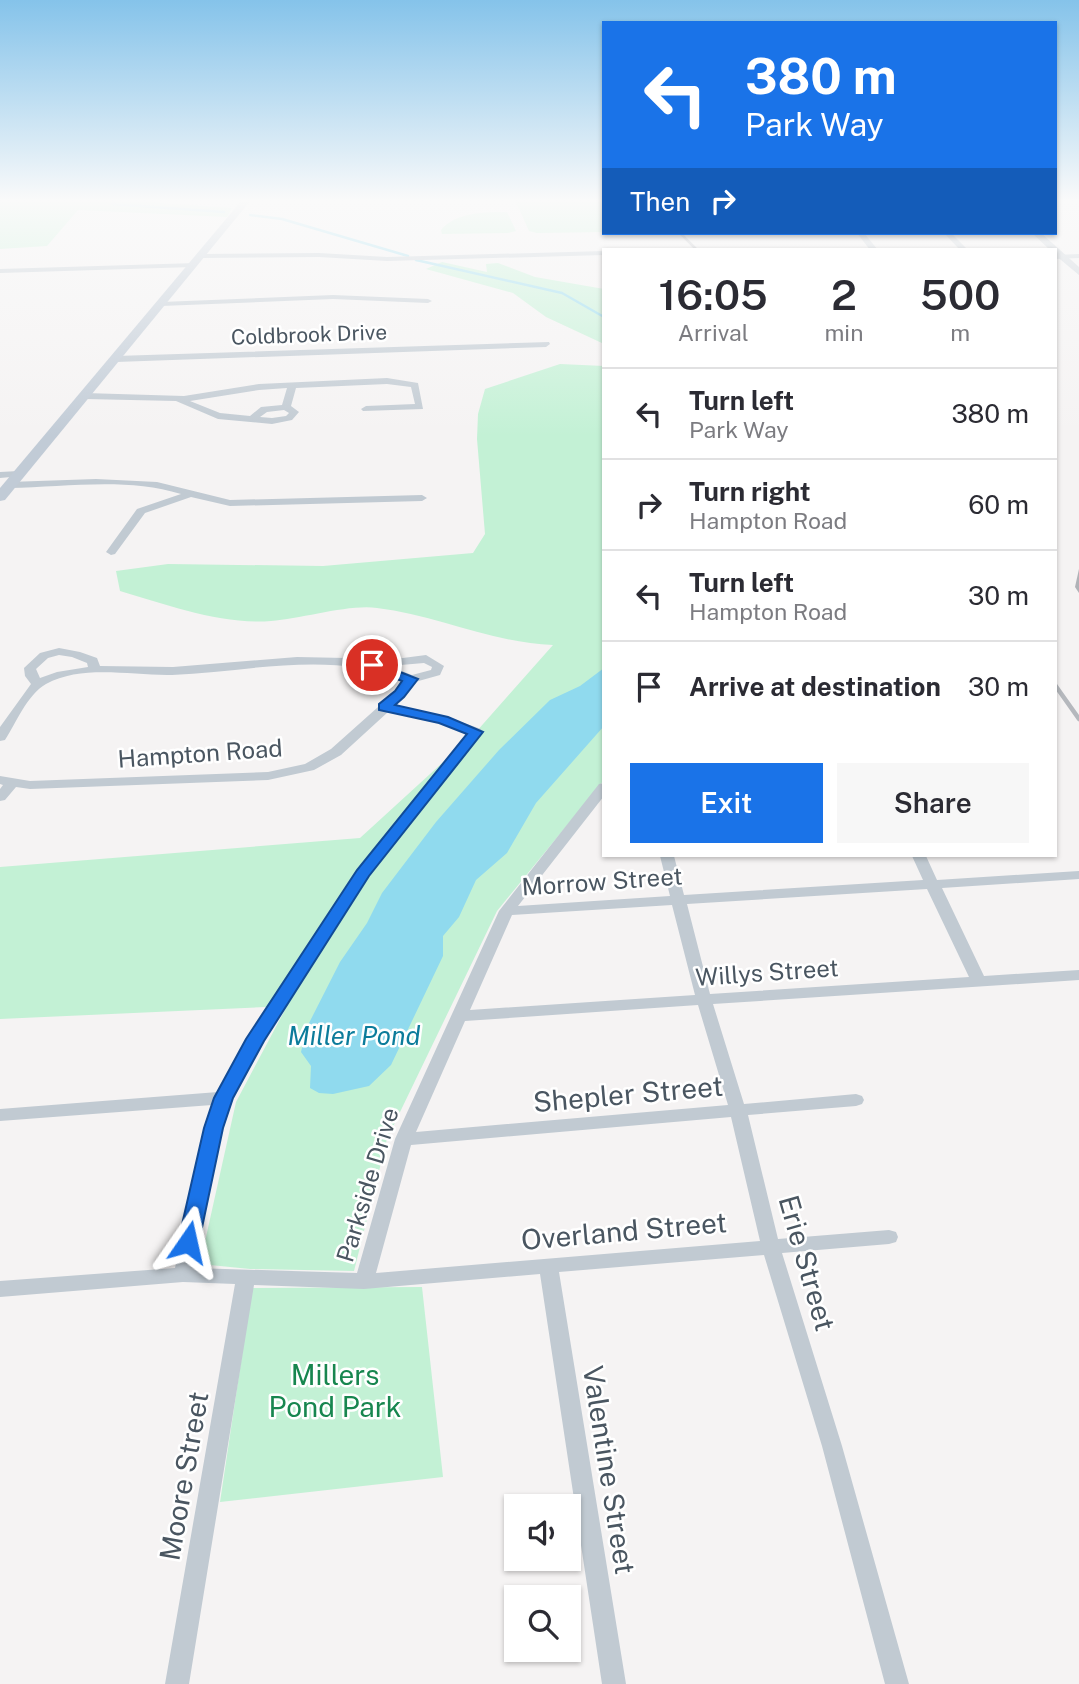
<!DOCTYPE html>
<html lang="en">
<head>
<meta charset="utf-8">
<style>
	:root { --surface:#fff; --page:#f7f7f7; --text:#2b2b33; --muted:#7c7c81; --line:#e1e1e2; --accent:#1a73e8 }
	body { margin:0; font-family:"Public Sans",sans-serif; background:var(--page); color:var(--text); height:100vh; display:flex; flex-direction:column; font-size:26px; white-space:nowrap }
	* { box-sizing:border-box; margin:0 }
	p { font-size:23px; color:var(--muted) }
	.icon { flex:none; width:38px; height:38px; fill:none; stroke:currentColor; stroke-width:2; stroke-linecap:round; stroke-linejoin:round }
	.map { position:relative; flex:1; overflow:hidden }
	.panel { position:absolute; left:602px; top:248px; width:455px; height:609px; display:flex; flex-direction:column; background:var(--surface); border-radius:0px; box-shadow:0 2px 5px #0004 }
	.panel>* { flex:none }
	.hud { position:absolute; left:602px; top:21px; width:455px; height:214px; border-radius:0px; box-shadow:0 2px 5px #0004; background:#1a73e8; color:#fff; overflow:hidden }
	.controls { position:absolute; left:504px; top:1494px; display:grid; gap:14px }
	.controls a { display:grid; place-items:center; width:77px; height:77px; border-radius:0px; background:var(--surface); box-shadow:0 2px 5px #0004; font-size:35px }
	.pin { position:absolute; display:grid; place-items:center; width:60px; height:60px; color:#fff; margin:-30px; border:4px solid #fff; border-radius:50%; box-shadow:0 2px 7px #0007 }
	.me { position:absolute; width:77px; margin:-38px; rotate:11deg; stroke-linejoin:round; filter:drop-shadow(0 0 5px #0008) }
	.turn { display:flex; align-items:center; gap:24px; height:147px; padding:0 28px; font-size:32px }
	.turn .icon { width:91px; height:91px; stroke-width:2.5 }
	.turn b { display:block; font-size:49px; line-height:60px }
	.then { display:flex; align-items:center; height:66px; padding:0 28px; background:#0003; gap:14px; font-size:26px }
	.eta { display:flex; justify-content:space-evenly; align-items:center; height:119px; text-align:center }
	.eta b { font-size:42px; font-weight:600; line-height:49px }
	.button { display:flex; gap:14px; margin-top:auto; padding:14px 28px }
	.button a { flex:1; height:80px; border-radius:0px; background:var(--accent); color:#fff; font-size:28px; font-weight:600; line-height:80px; text-align:center }
	.button a+a { background:var(--page); color:var(--text) }
	ul { padding:0; list-style:none }
	li { display:flex; align-items:center; gap:21px; height:91px; padding:0 28px; border-top:2px solid var(--line) }
	li div { flex:1 }
	li b { display:block; font-size:26px }
	li em { font-style:normal }
	.map>svg:first-child { display:block }
	.green { fill:#c3f1d5 }
	.water { fill:#90daee }
	.lines { fill:none; stroke-linecap:round; stroke-linejoin:round }
	.stream { stroke:#90daee; stroke-width:2.5 }
	.minor { fill:#c1cad2; fill-rule:evenodd }
	.tertiary { fill:#c1cad2; fill-rule:evenodd }
	.secondary { fill:#c1cbd6; fill-rule:evenodd }
	.rail-far1 { stroke:#b5b8bd; stroke-width:2.5 }
	.rail { stroke:#b5b8bd; stroke-width:4.5 }
	.wall { fill:#b0b2b7 }
	.route { fill:#1a73e8; stroke:#114b97; stroke-width:2 }
	.labels { text-anchor:middle; stroke-width:5; stroke-linejoin:round; paint-order:stroke }
	.far-street-label { font-size:21px; fill:#4a5661; stroke:#fff }
	.street-label { font-size:24px; fill:#4a5661; stroke:#fff }
	.water-label { font-size:26px; font-style:italic; fill:#0c7c9b; stroke:#fff }
	.near-street-label { font-size:28px; fill:#4a5661; stroke:#fff }
	.near-park-label { font-size:28px; fill:#17864f; stroke:#fff }
</style>
</head>
<body>
<div class="map">
<svg width="1079" height="1684" viewBox="0 0 1079 1684">
	<rect width="100%" height="100%" fill="#f5f3f3"/>
	<path class="green" d="M0,200h120l112,8 -5,9 -149,-7 -31,36 -47,3z
		M604,200v32l-67,1 -8,-2 -13,-29z
		M507,212l9,19 -8,2 -66,1 -1,-4c15,-18 44,-18 66,-18z
		M442,262l45,10 -1,-8 12,-1 37,14 69,12v55l-58,-27 -33,-24 -87,-24z
		M560,364l44,2v414l-107,131 -110,228 -33,132 -104,-2 -50,-5 36,-162 51,-96 -287,13v-152l360,-29 116,-106 77,-87c-61,-2 -116,-30 -176,-37 -28,-4 -76,11 -106,13 -50,4 -103,-16 -151,-30l-4,-20 52,-7 155,2 150,-13 12,-19 -8,-95 1,-25 7,-25z
		M422,1287l21,190 -223,25 32,-214z"/>
	<path class="water" d="M604,668v58l-68,77 -29,50 -31,27 -17,37 -16,19v20l-52,109 -22,21 -36,8 -14,-1 -9,-5 1,-22 -10,-14 6,-25 33,-65 27,-39 15,-30 54,-71 63,-72 51,-50 30,-14z"/>
	<g class="lines">
		<path class="stream" d="M113,200l-1,4 112,8
			M250,215l32,4 126,37
			M416,260l146,33 42,24"/>
		<path class="minor" d="M857,233h7l14,17h-8z
			M944,233h7l17,17h-8z
			M604,251v4l-217,6 -68,-4 -117,1 -4,-2 4,-2 117,-1 68,4z
			M1079,254v4l-24,1v-4z
			M196,263v4h-3l-193,6v-4z
			M333,295l95,4 4,2 -4,2 -95,-4 -172,7 -4,-2 4,-2z
			M549,342l1,2 -4,3 -430,15 -4,-3 4,-3z
			M387,378l31,5 5,26 -60,2 -2,-2 5,-3 49,-2 -4,-17 -24,-3 -91,4 -5,18 8,6 -7,8 -20,4 -54,-5 -42,-18 -91,-2 -5,-3 5,-3 99,3 75,-12zM287,388l-5,17 -21,2 -11,9 -30,-3 -30,-12 69,-11zM284,410l5,3 -3,3 -14,2 -12,-1 7,-5z
			M19,471l3,1v4l-22,2v-6z
			M96,479l61,3 73,18 192,-5 5,3 -5,3 -192,5 -39,-9 -46,16 -30,41 -4,1 -5,-3 31,-43 44,-15c-55,-17 -115,-7 -172,-6l-5,-3 5,-3z
			M59,648l21,4 17,6 3,8 73,1 124,-10 49,1 26,4 54,-7 18,11 -4,9 -25,7 -20,24 52,11 34,12 1,3 -113,144 -107,164 -31,58 -9,30 -28,140 163,5 38,-134 104,-228 100,-127 5,-1v13l-86,110 152,-10 -10,-40h14l10,39 239,-15 -11,-24h14l11,24 142,-9v8l-137,9 42,88 95,-6v10l-366,24 31,100 112,-10 6,2 2,4 -2,4 -6,2 -108,9 30,124 111,-9 7,2 2,5 -2,5 -7,2 -107,9 60,193 67,238h-24l-63,-238 -58,-191 -205,17 67,412h-24l-62,-410 -176,15 -110,-4 -65,399h-24l70,-400 -52,-2 -183,15v-16l175,-13 29,-140 8,-23 -212,16v-12l218,-17 31,-57 109,-164 110,-138 -29,-10 -51,-11 -47,43 -27,15 -46,10 -238,9 -14,-2 -11,13 -5,1v-12l3,-4 -3,-1v-8l30,5 238,-9 37,-8 26,-15 65,-58 8,-11c-75,-30 -155,-8 -232,-5 -40,1 -89,-11 -126,9 -19,11 -30,39 -41,56l-5,1v-14l31,-43 -6,-8 -1,-8 16,-15zM59,655l13,2 15,6 1,4 -31,5 -17,6 -4,-9 12,-11zM424,663l8,4 -1,3 -19,5 -23,-9zM927,889l42,88 -259,17 -23,-90zM672,905l23,90 -225,15 42,-95zM698,1005l30,100 -312,27 49,-111zM731,1117l29,124 -384,32 35,-128z"/>
		<path class="tertiary" d="M1032,233h9l38,34v8l-24,-20v-5h-5z"/>
		<path class="secondary" d="M242,200h9l-246,300 -5,1v-13z"/>
		<path class="rail-far1" d="M680,233l17,17"/>
		<path class="rail" d="M1055,685l24,34"/>
	</g>
	<path class="wall" d="M1079,569v24l-4,-6z"/>
	<linearGradient id="sky" x2="0" y2="1"><stop stop-color="#85c3ea"/><stop offset="0.46" stop-color="#fafafa"/><stop offset="1" stop-color="#fafafa" stop-opacity="0"/></linearGradient>
	<rect width="1079" height="436" fill="url(#sky)"/>
	<path class="route" d="M372,661l46,18 -14,18 -9,8 53,12 35,15 -114,144 -105,165 -31,57 -10,30 -24,114 -3,5 -8,3 -7,-3 -3,-5 26,-114 10,-30 32,-59 111,-169 110,-136 -28,-11 -60,-13v-6l16,-13 7,-10 -34,-13 -2,-3z"/>
	<g class="labels">
		<g class="far-street-label">
			<text transform="translate(309 335) rotate(-2)" y="7">Coldbrook Drive</text>
		</g>
		<g class="street-label">
			<text transform="translate(200 754) rotate(-4)" y="8">Hampton Road</text>
			<text transform="translate(602 882) rotate(-4)" y="8">Morrow Street</text>
			<text transform="translate(767 973) rotate(-4)" y="8">Willys Street</text>
			<text transform="translate(368 1185) rotate(-73)" y="8">Parkside Drive</text>
		</g>
		<g class="water-label">
			<text x="354" y="1045">Miller Pond</text>
		</g>
		<g class="near-street-label">
			<text transform="translate(628 1094) rotate(-5)" y="10">Shepler Street</text>
			<text transform="translate(624 1231) rotate(-5)" y="10">Overland Street</text>
			<text transform="translate(807 1263) rotate(74)" y="10">Erie Street</text>
			<text transform="translate(609 1470) rotate(81)" y="10">Valentine Street</text>
			<text transform="translate(184 1476) rotate(-80)" y="10">Moore Street</text>
		</g>
		<g class="near-park-label">
			<text x="335" y="1385">Millers<tspan x="335" dy="32">Pond Park</tspan></text>
		</g>
	</g>
</svg>
<div class="controls">
<a><svg class="icon" aria-label="sound" viewBox="0 0 24 24"><path d="M4 9h4l5-4v14l-5-4H4zM17 9q2 3 0 6"/></svg></a>
<a><svg class="icon" aria-label="search" viewBox="0 0 24 24"><circle cx="10" cy="10" r="6"/><path d="M15 15l6 6"/></svg></a>
</div>
<div class="pin" style="left:372px;top:665px;background:#d93025"><svg class="icon" aria-label="arrive" viewBox="0 0 24 24"><path d="M6 21V4h12l-3 4 3 4H6"/></svg></div>
<svg class="me" style="left:188px;top:1242px" viewBox="-20 -20 40 40"><path d="M0-17L14 15 0 8-14 15z" fill="#1a73e8" stroke="#fff" stroke-width="4"/></svg>
<div class="hud">
<div class="turn"><svg class="icon" aria-label="left" viewBox="0 0 24 24"><path d="M17 20v-9H6M10 6l-5 5 5 5"/></svg><div><b>380 m</b>Park Way</div></div>
<div class="then">Then<svg class="icon" aria-label="right" viewBox="0 0 24 24"><path d="M7 20v-9h11M14 6l5 5-5 5"/></svg></div>
</div>
<section class="panel">
<div class="eta">
<div><b>16:05</b><p>Arrival</p></div>
<div><b>2</b><p>min</p></div>
<div><b>500</b><p>m</p></div>
</div>
<ul>
<li><svg class="icon" aria-label="left" viewBox="0 0 24 24"><path d="M17 20v-9H6M10 6l-5 5 5 5"/></svg><div><b>Turn left</b><p>Park Way</p></div><em>380 m</em></li>
<li><svg class="icon" aria-label="right" viewBox="0 0 24 24"><path d="M7 20v-9h11M14 6l5 5-5 5"/></svg><div><b>Turn right</b><p>Hampton Road</p></div><em>60 m</em></li>
<li><svg class="icon" aria-label="left" viewBox="0 0 24 24"><path d="M17 20v-9H6M10 6l-5 5 5 5"/></svg><div><b>Turn left</b><p>Hampton Road</p></div><em>30 m</em></li>
<li><svg class="icon" aria-label="arrive" viewBox="0 0 24 24"><path d="M6 21V4h12l-3 4 3 4H6"/></svg><div><b>Arrive at destination</b></div><em>30 m</em></li>
</ul>
<div class="button"><a>Exit</a><a>Share</a></div>
</section>
</div>
</body>
</html>
